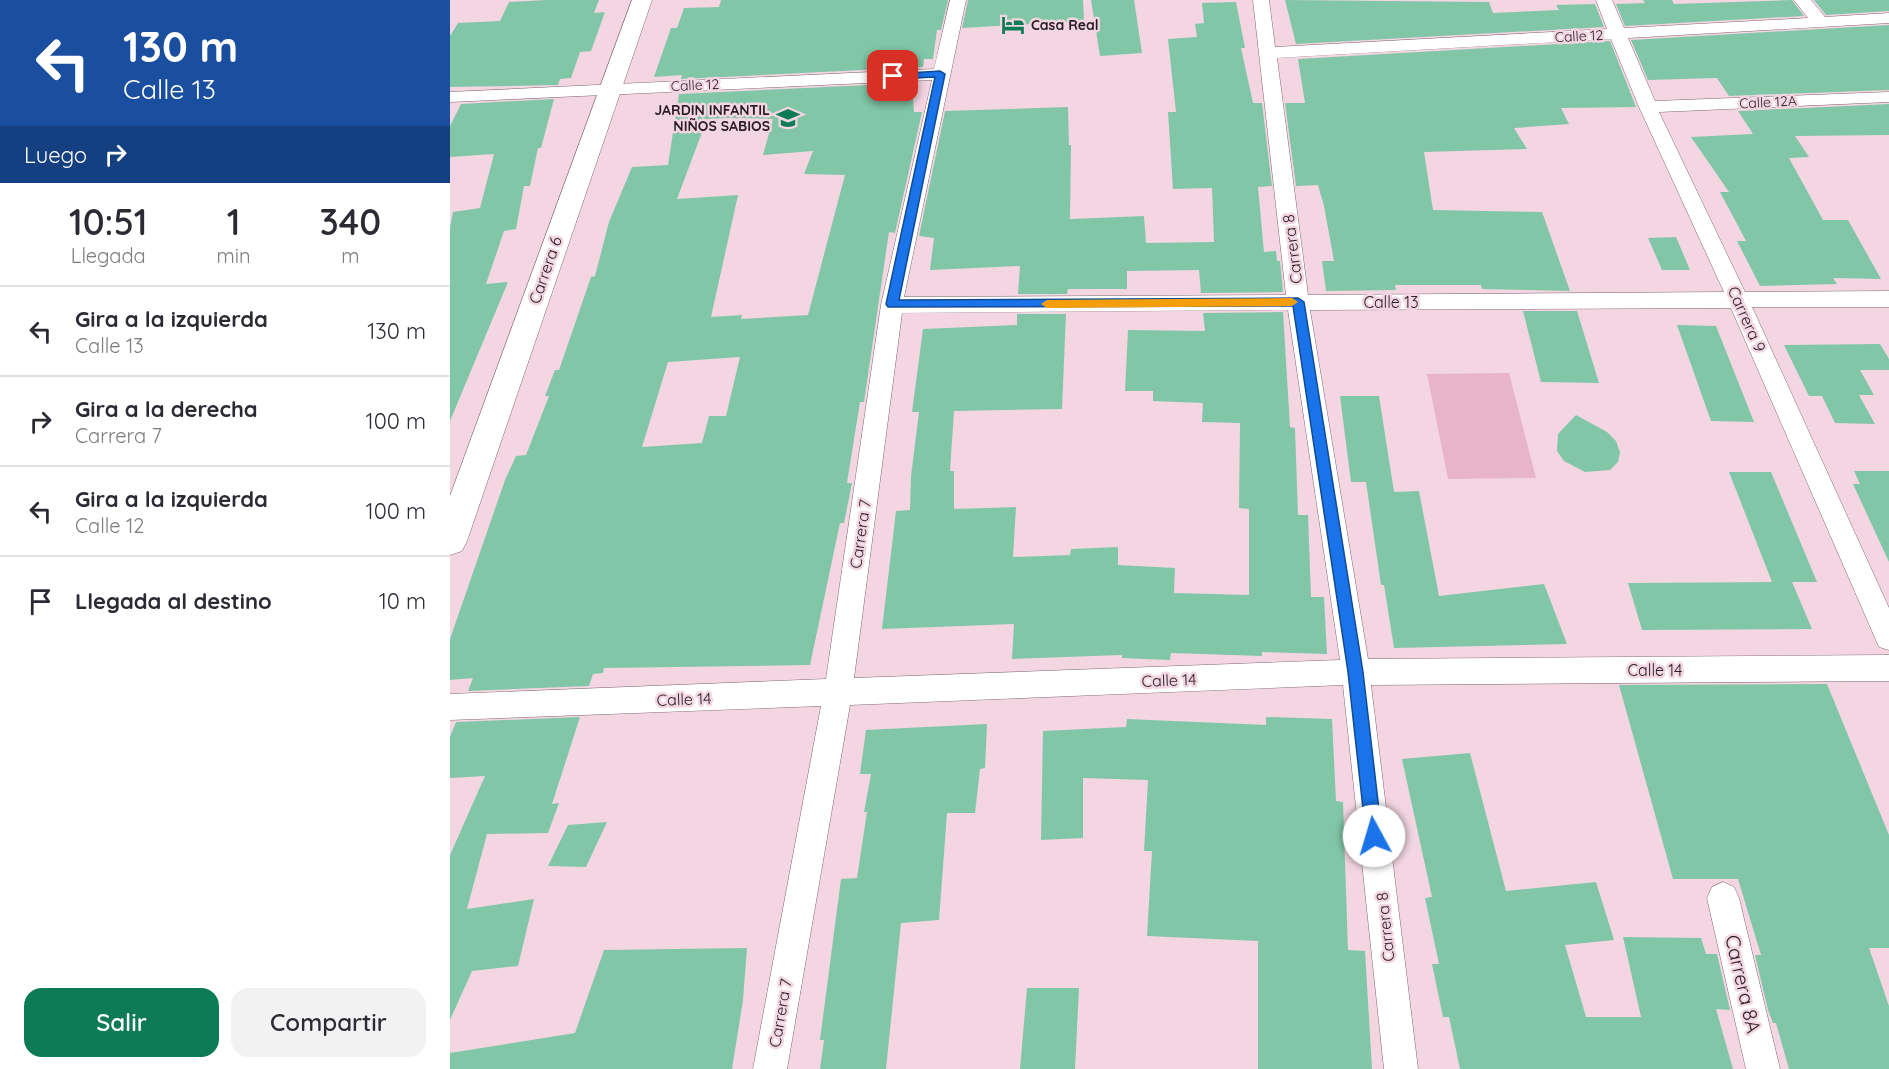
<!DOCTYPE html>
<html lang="es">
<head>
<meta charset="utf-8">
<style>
	:root { --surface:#fff; --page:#f2f2f3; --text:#2b2b33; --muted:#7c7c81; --line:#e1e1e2; --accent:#0c7b56 }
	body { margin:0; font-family:Quicksand,sans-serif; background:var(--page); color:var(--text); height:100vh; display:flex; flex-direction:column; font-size:22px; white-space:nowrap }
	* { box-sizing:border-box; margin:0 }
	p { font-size:20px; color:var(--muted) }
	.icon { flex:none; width:33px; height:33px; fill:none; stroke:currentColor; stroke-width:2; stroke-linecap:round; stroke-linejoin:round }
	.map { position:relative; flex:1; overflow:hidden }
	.panel { display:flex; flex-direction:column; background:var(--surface); width:450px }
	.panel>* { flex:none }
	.guide { background:#1a4fa0; color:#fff; overflow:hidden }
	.pin { position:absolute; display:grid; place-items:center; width:51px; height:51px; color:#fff; margin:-26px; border-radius:12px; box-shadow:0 3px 9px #0006 }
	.me { position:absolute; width:66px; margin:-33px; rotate:354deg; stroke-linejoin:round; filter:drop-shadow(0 0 4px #0008) }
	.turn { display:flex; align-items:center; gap:21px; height:126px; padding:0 24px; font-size:27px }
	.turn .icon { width:78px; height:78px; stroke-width:2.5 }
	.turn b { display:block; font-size:42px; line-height:51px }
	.then { display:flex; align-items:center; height:57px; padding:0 24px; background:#0003; gap:12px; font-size:22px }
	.eta { display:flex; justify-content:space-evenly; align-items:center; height:102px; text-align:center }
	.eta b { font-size:36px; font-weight:600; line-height:42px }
	.cta { display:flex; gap:12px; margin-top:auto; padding:12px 24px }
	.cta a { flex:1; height:69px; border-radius:18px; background:var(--accent); color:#fff; font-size:24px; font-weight:600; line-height:69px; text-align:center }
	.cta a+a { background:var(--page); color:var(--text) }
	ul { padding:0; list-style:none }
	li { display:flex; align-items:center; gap:18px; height:90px; padding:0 24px; border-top:2px solid var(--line) }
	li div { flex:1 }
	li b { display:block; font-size:22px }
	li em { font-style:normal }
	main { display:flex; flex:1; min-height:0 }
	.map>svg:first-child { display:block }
	.green { fill:#e7b4ca }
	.building { fill:#81c7a7; fill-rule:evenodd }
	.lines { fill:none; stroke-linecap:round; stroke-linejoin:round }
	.street-casing { stroke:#816872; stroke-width:1 }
	.primary-casing { stroke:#816872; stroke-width:1 }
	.street { fill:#fff; fill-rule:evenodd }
	.primary { fill:#fff; fill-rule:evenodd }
	.route { fill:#1a73e8; stroke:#114b97; stroke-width:1.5 }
	.slow { fill:#f59e0b }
	.labels { text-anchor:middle; stroke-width:5; stroke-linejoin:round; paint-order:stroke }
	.far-poi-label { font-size:14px; font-weight:bold; fill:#271d22; stroke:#f3d6e2; text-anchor:start }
	.far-street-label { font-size:14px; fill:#271d22; stroke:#f3d6e2 }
	.street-label { font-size:16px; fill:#271d22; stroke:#f3d6e2 }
	.near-street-label { font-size:20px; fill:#271d22; stroke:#f3d6e2 }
</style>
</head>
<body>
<main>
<section class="panel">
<div class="guide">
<div class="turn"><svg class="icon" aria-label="left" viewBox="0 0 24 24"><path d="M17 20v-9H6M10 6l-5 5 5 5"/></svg><div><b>130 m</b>Calle 13</div></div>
<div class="then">Luego<svg class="icon" aria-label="right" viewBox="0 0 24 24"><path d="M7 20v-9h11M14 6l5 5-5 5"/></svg></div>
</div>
<div class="eta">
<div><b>10:51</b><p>Llegada</p></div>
<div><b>1</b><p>min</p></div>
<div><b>340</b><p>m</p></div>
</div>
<ul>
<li><svg class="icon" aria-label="left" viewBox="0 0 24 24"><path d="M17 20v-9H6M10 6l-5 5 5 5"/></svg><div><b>Gira a la izquierda</b><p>Calle 13</p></div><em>130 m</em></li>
<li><svg class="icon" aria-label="right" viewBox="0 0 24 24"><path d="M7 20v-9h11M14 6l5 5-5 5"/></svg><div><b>Gira a la derecha</b><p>Carrera 7</p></div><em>100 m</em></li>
<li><svg class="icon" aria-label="left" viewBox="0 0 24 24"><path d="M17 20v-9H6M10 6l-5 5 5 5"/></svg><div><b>Gira a la izquierda</b><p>Calle 12</p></div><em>100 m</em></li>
<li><svg class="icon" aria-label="arrive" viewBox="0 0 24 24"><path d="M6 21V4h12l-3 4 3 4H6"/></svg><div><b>Llegada al destino</b></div><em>10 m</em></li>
</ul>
<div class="cta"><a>Salir</a><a>Compartir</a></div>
</section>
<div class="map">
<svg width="1439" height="1069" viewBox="0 0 1439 1069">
	<rect width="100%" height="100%" fill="#f3d6e2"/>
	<path class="green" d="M1059,373l27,105 -88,1 -21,-105z"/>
	<path class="building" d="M98,0h51l-5,13 11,-1 -14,39 -11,1 -9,26 -11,1 -2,6 -108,2v-51l8,-13 42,-2 9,-19z
		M271,0h227l-7,30h-4l-4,29h-9l-1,8 -242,12 1,-4 -28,2 17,-49h6l7,-20 35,-1z
		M518,0h115l1,21 -122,7z
		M641,0h43l8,53 -42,3z
		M835,0l204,2 4,11 66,-3 -3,-5 39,-1 9,23 -308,17z
		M1193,0h29l2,4 118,-4 12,16 -179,10 -9,-22 29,-1z
		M1364,0h75v11l-63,4z
		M786,2l9,46h-4l12,55h9l10,83 -14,1 6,65 12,-1 1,10h3l3,31 -82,1 -2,-23 -72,1v18h-59l-1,5h-49l2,-28 -90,4 4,-32 -15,-2 26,-125 123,-4 1,38h2l-1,74 74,-3 2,27 68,-1 -2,-54 -39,1 -5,-77h8l-8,-73 29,-2 -2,-13 9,-1 -2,-20z
		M1439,25v65l-160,6 -12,-18 -69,2 -17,-40z
		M1160,41l26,66 -75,1 8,16 -55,4 13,21 -103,3 9,58 109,2 28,79 -88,-2 -1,-4h-86l1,5 -70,1 -4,-30h12l-10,-55 -6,-21 -22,1 -11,-83h20l-7,-44z
		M462,83l2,29h8l-27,121 -6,-1 -25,170h-4l-13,81h5l-8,40h-4l-30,142 -206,3 -1,5 -10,1 -4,12 -121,5 5,-13 -23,2v-41l55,-159 11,-24 10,-1 23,-59h-4l10,-26h4l32,-93 4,-1 14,-54 23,-55 36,-2 11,-71zM279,118l44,1 -10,36 50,-4 -9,23 41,1 -37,140 -67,4 1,-4 -31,2 27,-122 -61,4 30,-80zM290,357l-14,59h-17l-7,27 -60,4 26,-85z
		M104,99l-13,49h-3l-8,38h-6l-8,43 -12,2 -18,53 22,-2 -58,139v-194l3,-15 27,-4 14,-54 -44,3v-31l11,-22z
		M1439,104v31l-94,1 14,21 -20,1 34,62h25l33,59 -48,-1 4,6 -77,2 -23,-45h9l-26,-49h9l-38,-55 62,-3 -15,-23z
		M1226,237l14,33h-28l-14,-32z
		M1073,311h54l22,72 -58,-1z
		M833,312l7,115 5,1 3,87h10l3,82h13l3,57 -65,-2v4l-91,-3 -1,7 -48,-2v-3l-110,4 2,-35 -132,5 14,-118 14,-1 1,-34 8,-64h-7l11,-83 94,-4v-11h49l-4,95 -108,2 -4,60h4v38l62,-2 -3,50 57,-2 1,-6 47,-2v18l57,3 -1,25 75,2v-86l-10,-1 1,-85 -38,-1 1,-19 -50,-2v-10h-28l3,-61 77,1 -2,-18z
		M1227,325l39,1 38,96 -43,-1z
		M1430,344l9,15v11h-29l14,25h-15l16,29 -40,-1 -13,-27h-13l-25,-51z
		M890,396h39l15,96 25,-1 20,105 105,-12 23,60 -173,4 -10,-63h-3l-15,-103h-15z
		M1126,415l31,17 9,9 4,11 -2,10 -8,8 -25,2 -21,-11 -7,-10 1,-17z
		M1404,471h35v91l-36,-78h7z
		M1279,472h42l46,110h-45z
		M1342,582l20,47 -170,1 -14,-47z
		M1377,684l62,151v113h-20l20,58v63h-100l-13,-46h-3l-5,-13 -13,-55h6l-23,-76h-65l-54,-194z
		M130,717l-28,87 7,-1 -11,30 -61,1 -20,75 67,-10 -16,67 -46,5 -22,49v-165l35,-79 -35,2v-41l6,-15z
		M816,717l66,2 4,82 7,1 5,148 17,1 7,118h-114v-128l-111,-5 5,-85h-8l4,-71 -65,-2v60l-42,2 2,-109 83,-4 1,-8 139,6z
		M537,724l-2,44 -5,1 -5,44h-28l-8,107 -38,3 -15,146h-66l4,-29h-4l21,-161 16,-1 10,-66h-3l7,-38h-11l6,-44z
		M1020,753l36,138 90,-9 18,58 -49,5 21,72h55l-18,-80 78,1 5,16h11l13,56 -14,-1 17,60h-273l-11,-52h-6l-11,-53h7l-14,-66 7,-1 -30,-138z
		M157,822l-21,45 -38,-1 20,-41z
		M297,948l-4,52 -11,69h-282v-16l125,-20 29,-83z
		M577,988h52l-4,81h-55z"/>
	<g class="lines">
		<g class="street-casing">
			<path id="street" d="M500,0h16l-62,297 382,-2 -33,-295h16l6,47 332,-18 -11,-29h16l12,28 184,-10 -14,-18h17l14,17 64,-4v10l-261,15 27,63 234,-9v10l-230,10 86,180 144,-1v16h-137l137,301v42l-10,-3 -148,-339 -421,2 58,349 521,-4v26l-518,4 47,384h-34l-41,-384 -493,20 -63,364h-34l68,-363 -371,14v-26l376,-15 55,-374 51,-225 -482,22v-10l484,-23zM1161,39l28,68 85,185 -416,3 -31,-237zM838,310l52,350 -486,18 48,-365z
				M1273,882l11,5 5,11 41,171h-34l-39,-171 5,-11z"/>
		</g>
		<g class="primary-casing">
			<path id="primary" d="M182,0h20l-185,541 -5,10 -12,4v-59z"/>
		</g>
		<use href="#street" class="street"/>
		<use href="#primary" class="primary"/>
	</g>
	<path class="route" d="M490,71l5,3 -46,226 399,-2 6,4 59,370 19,164 -2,5 -6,3 -6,-3 -2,-5 -18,-164 -55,-366 -405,1 -2,-3 49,-227 -42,2 -5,-3 5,-2z"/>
	<path class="slow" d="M842,298l6,4 -6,4 -245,2 -6,-4 6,-4z"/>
	<defs>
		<g id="hotel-bare" transform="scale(1.8)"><path d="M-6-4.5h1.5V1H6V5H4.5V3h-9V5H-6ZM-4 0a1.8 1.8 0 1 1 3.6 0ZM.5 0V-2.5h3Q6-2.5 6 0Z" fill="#0c7b56" stroke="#f3d6e2" stroke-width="2.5" paint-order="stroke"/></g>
		<g id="school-bare" transform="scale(1.8)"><path d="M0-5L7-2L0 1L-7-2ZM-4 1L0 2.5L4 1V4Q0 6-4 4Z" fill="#0c7b56" stroke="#f3d6e2" stroke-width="2.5" paint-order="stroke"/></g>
	</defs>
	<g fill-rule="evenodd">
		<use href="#hotel-bare" x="563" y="25"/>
		<use href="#school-bare" x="338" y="118"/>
	</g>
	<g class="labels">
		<g class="far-poi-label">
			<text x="581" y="30">Casa Real</text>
			<text x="320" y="115" text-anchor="end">JARDIN INFANTIL<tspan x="320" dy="16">NIÑOS SABIOS</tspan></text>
		</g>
		<g class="far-street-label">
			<text transform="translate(1129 36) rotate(-3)" y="5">Calle 12</text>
			<text transform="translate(245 85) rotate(-3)" y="5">Calle 12</text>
			<text transform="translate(1318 102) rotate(-3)" y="5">Calle 12A</text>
		</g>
		<g class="street-label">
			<text transform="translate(842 249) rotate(-97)" y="6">Carrera 8</text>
			<text transform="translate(95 270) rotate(-71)" y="6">Carrera 6</text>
			<text x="941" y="308">Calle 13</text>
			<text transform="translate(1297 319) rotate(66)" y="6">Carrera 9</text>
			<text transform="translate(410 534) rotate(-82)" y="6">Carrera 7</text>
			<text x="1205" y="676">Calle 14</text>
			<text transform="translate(719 680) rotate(-2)" y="6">Calle 14</text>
			<text transform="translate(234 699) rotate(-2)" y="6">Calle 14</text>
			<text transform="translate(935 927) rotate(-96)" y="6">Carrera 8</text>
			<text transform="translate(330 1013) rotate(-80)" y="6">Carrera 7</text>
		</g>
		<g class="near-street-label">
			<text transform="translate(1293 984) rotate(77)" y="7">Carrera 8A</text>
		</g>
	</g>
</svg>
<div class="pin" style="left:443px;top:76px;background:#d93025"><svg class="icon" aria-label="arrive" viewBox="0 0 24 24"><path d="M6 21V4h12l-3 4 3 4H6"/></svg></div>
<svg class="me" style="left:924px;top:836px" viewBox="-20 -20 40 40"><circle r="19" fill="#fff"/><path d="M0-13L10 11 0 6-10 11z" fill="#1a73e8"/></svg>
</div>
</main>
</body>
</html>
